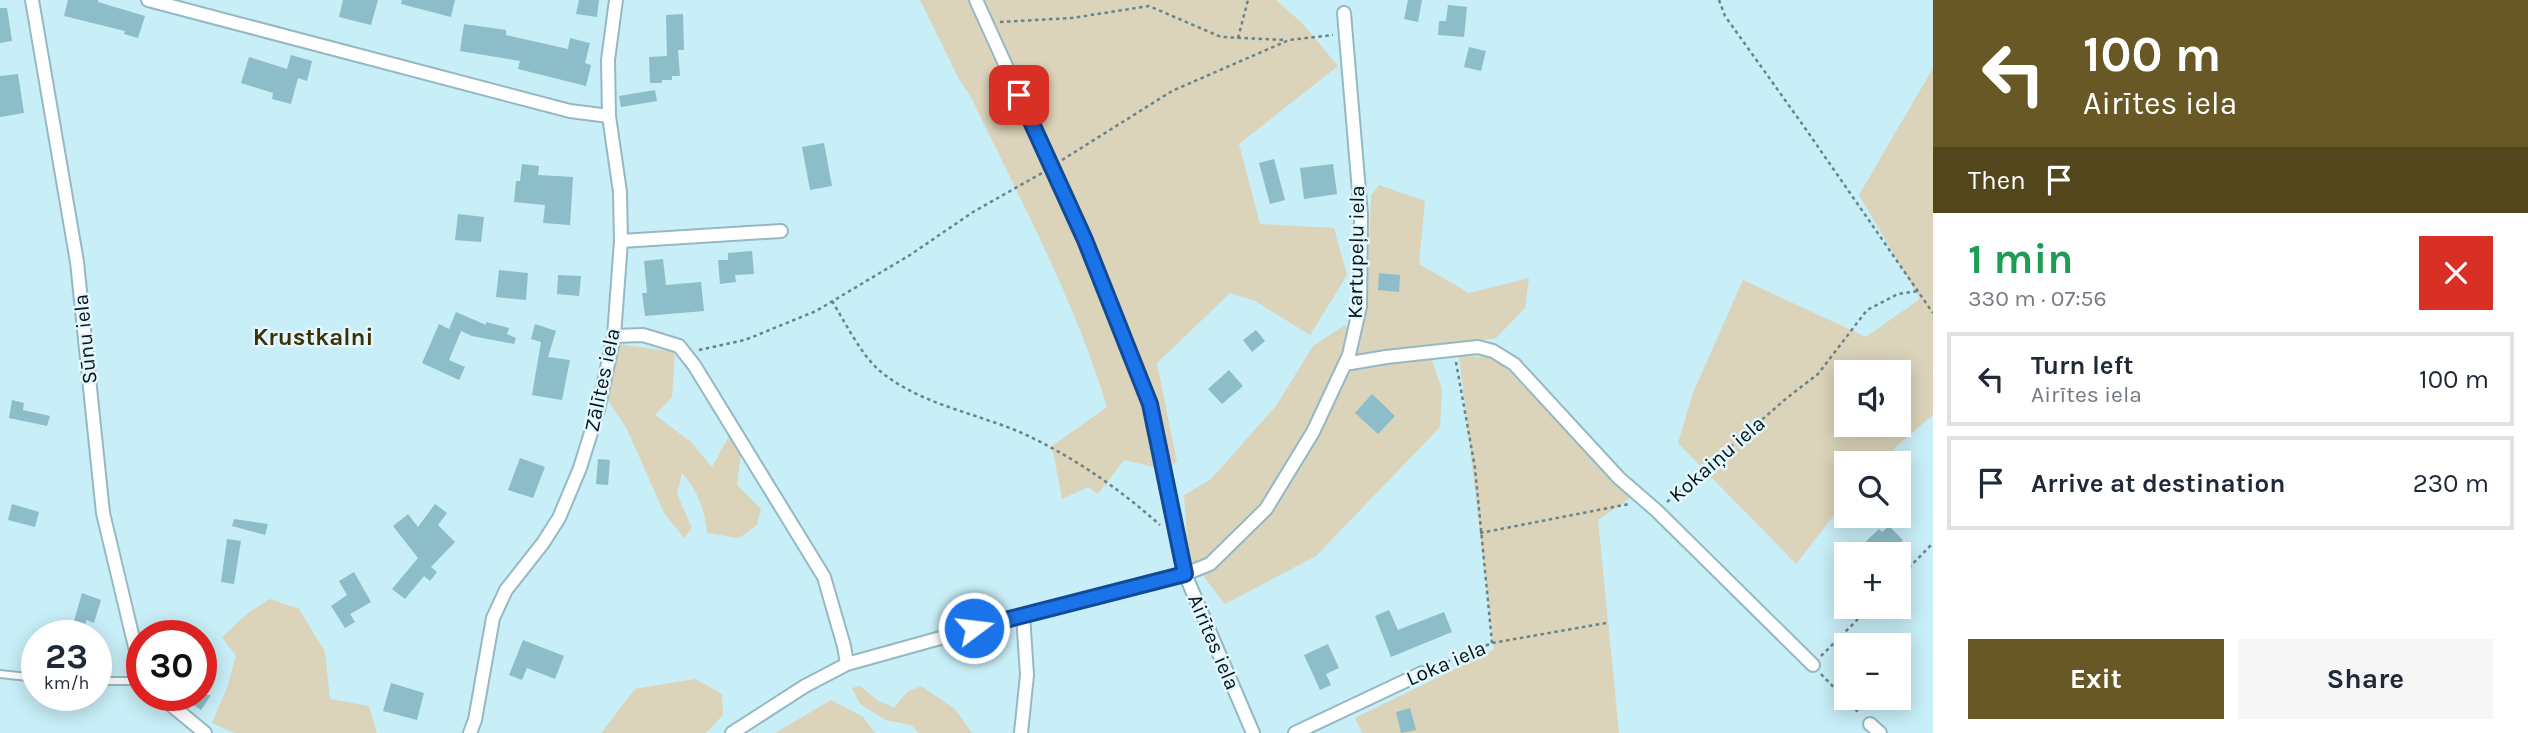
<!DOCTYPE html>
<html lang="en">
<head>
<meta charset="utf-8">
<style>
	:root { --surface:#fff; --page:#f6f6f7; --text:#1f2937; --muted:#747a83; --line:#e0e1e3; --accent:#685825 }
	body { margin:0; font-family:Karla,sans-serif; background:var(--page); color:var(--text); height:100vh; display:flex; flex-direction:column; font-size:26px; white-space:nowrap }
	* { box-sizing:border-box; margin:0 }
	p { font-size:23px; color:var(--muted) }
	.icon { flex:none; width:38px; height:38px; fill:none; stroke:currentColor; stroke-width:2; stroke-linecap:round; stroke-linejoin:round }
	.map { position:relative; flex:1; overflow:hidden }
	.drawer { display:flex; flex-direction:column; background:var(--surface); width:595px }
	.drawer>* { flex:none }
	.banner { background:#685825; color:#fff; overflow:hidden }
	.buttons { position:absolute; left:1834px; top:360px; display:grid; gap:14px }
	.buttons a { display:grid; place-items:center; width:77px; height:77px; border-radius:0px; background:var(--surface); box-shadow:0 4px 18px #0003; font-size:35px }
	.speed { position:absolute; left:21px; top:620px; display:flex; gap:14px; font-size:35px; font-weight:700; text-align:center }
	.speed>* { display:grid; place-content:center; width:91px; height:91px; border-radius:50%; background:var(--surface); box-shadow:0 4px 18px #0003; line-height:1 }
	.speed small { font-size:18px; font-weight:400 }
	.speed .limit { border:10px solid #d22; background:#fff; color:#111 }
	.pin { position:absolute; display:grid; place-items:center; width:60px; height:60px; color:#fff; margin:-30px; border-radius:14px; box-shadow:0 4px 10px #0006 }
	.me { position:absolute; width:77px; margin:-38px; rotate:75deg; stroke-linejoin:round; filter:drop-shadow(0 0 5px #0008) }
	.turn { display:flex; align-items:center; gap:24px; height:147px; padding:0 35px; font-size:32px }
	.turn .icon { width:91px; height:91px; stroke-width:2.5 }
	.turn b { display:block; font-size:49px; line-height:60px }
	.then { display:flex; align-items:center; height:66px; padding:0 35px; background:#0003; gap:14px; font-size:26px }
	.round { display:grid; place-items:center; flex:none; width:74px; height:74px; border-radius:0px; background:var(--page) }
	.head { display:flex; align-items:center; justify-content:space-between; height:119px; padding:0 35px }
	h1 { font-size:42px; font-weight:700; line-height:52px; color:#1e9e55 }
	.action { display:flex; gap:14px; margin-top:auto; padding:14px 35px }
	.action a { flex:1; height:80px; border-radius:0px; background:var(--accent); color:#fff; font-size:28px; font-weight:700; line-height:80px; text-align:center }
	.action a+a { background:var(--page); color:var(--text) }
	ul { padding:0; list-style:none }
	li { display:flex; align-items:center; gap:21px; height:94px; margin:0 14px 10px; padding:0 21px; border:4px solid var(--line); border-radius:0px }
	li div { flex:1 }
	li b { display:block; font-size:26px }
	li em { font-style:normal }
	main { display:flex; flex:1; min-height:0 }
	.map>svg:first-child { display:block }
	.green { fill:#dbd3ba; fill-rule:evenodd }
	.building { fill:#8cbdc8 }
	.lines { fill:none; stroke-linecap:round; stroke-linejoin:round }
	.lane-casing { stroke:#95b9c2; stroke-width:10 }
	.street-casing { stroke:#95b9c2; stroke-width:16 }
	.path { stroke:#698389; stroke-width:2.5; stroke-dasharray:3.5 3.5; stroke-linecap:butt }
	.lane { stroke:#fff; stroke-width:6 }
	.street { stroke:#fff; stroke-width:12 }
	.route-casing { stroke:#114b97; stroke-width:18 }
	.route { stroke:#1a73e8; stroke-width:12 }
	.labels { text-anchor:middle; stroke-width:5; stroke-linejoin:round; paint-order:stroke }
	.street-label { font-size:21px; fill:#071518; stroke:#e2f8fe }
	.quarter-label { font-size:24px; font-weight:bold; fill:#3d3106; stroke:#e2f8fe }
</style>
</head>
<body>
<main>
<div class="map">
<svg width="1933" height="733" viewBox="0 0 1933 733">
	<rect width="100%" height="100%" fill="#c8eef7"/>
	<path class="green" d="M920,0h356l26,23 36,43 -99,78 21,80 74,4 13,47 -37,60 -55,-34 -25,-8 -73,70 20,99 -15,7 -38,-9 -26,34 -10,-7 -26,12 -10,-53 55,-39c-33,-109 -88,-210 -137,-312l-10,-14z
		M1933,68v347l-57,49h-30v36l-50,64 -118,-121 15,-50 50,-113 123,57 54,-38 -61,-104zM1846,373h53v52h-53z
		M1379,185l46,16 -6,63 50,29 60,-15 -4,30 -29,30 -129,16 8,10 56,-6 11,31 -2,38 -124,129 -91,48 -37,-48 -4,-61 26,-15 66,-74 37,-60 32,-21 14,18 8,-40 4,-107z
		M618,344l57,8 -3,45 -17,18 36,27 21,25 17,-31 12,18 -4,31 24,24 -4,16 -18,13 -32,-5c-2,-23 -9,-42 -25,-60l-5,21 15,34 -8,10 -20,-25 -37,-84 -20,-30z
		M1459,356l36,1 137,140 -34,23 21,213h-257l-7,-15 139,-68z
		M270,599l29,10 26,43 5,47 39,7 8,27h-142l-23,-10 16,-38 8,-29 -14,-19 26,-24z
		M695,679l27,15 1,21 -17,18h-105l34,-44z
		M860,686l17,14 17,8 13,-16 14,-6 34,23 17,24h-53l-8,-8 -25,-5 -26,-16 -8,-16z
		M831,700l32,17 12,16h-100z"/>
	<path class="building" d="M68,0h30v2l47,14 -7,22 -14,-4 1,-3 -61,-15z
		M343,0h35l-7,25 -32,-8z
		M402,0h53l-4,17 -50,-13z
		M579,0h20l-2,17 -21,-3z
		M1408,0h14l-4,22 -14,-3z
		M1448,5l19,2 -3,30 -26,-2 1,-14h7z
		M0,8h7l5,33 -12,2z
		M683,14l1,36h-6l2,26h-8v4h-10v3h-12l-1,-26 18,-1 -1,-41z
		M464,24l42,6v5l62,14 2,-11 20,5 -5,20 6,2 -5,21 -68,-17 2,-8 -60,-10z
		M1469,47l17,4 -5,20 -17,-4z
		M291,55l21,6 -5,20 -9,-3 -7,26 -19,-5 1,-6 -32,-10 8,-26 38,12z
		M18,74l6,39 -24,4v-41z
		M655,90l2,11 -36,6 -2,-11z
		M824,143l8,43 -22,4 -8,-43z
		M1274,159l11,41 -15,4 -11,-41z
		M522,164l17,2 -1,9 35,2 -3,48 -27,-2 2,-18 -31,-3 2,-21h4z
		M1333,164l4,30 -33,5 -4,-31z
		M458,214l26,3 -3,25 -26,-2z
		M752,251l2,23 -19,1 1,7 -16,2 -2,-24h10v-7z
		M663,259l3,26 35,-3 3,29 -59,5 -3,-23h5l-3,-32z
		M499,270l29,3 -2,27 -30,-3z
		M1379,273l21,2 -1,17 -21,-2z
		M558,275l23,1 -2,20 -22,-2z
		M456,312l30,13v-3l23,6 -2,6 9,4 -2,6 -42,-8 -11,-5 -12,29 16,7 -6,13 -37,-17 17,-39 10,5z
		M535,324l21,7 -8,26 22,3 -8,40 -30,-5 9,-53 -10,-3z
		M1256,330l9,11 -13,11 -9,-12z
		M1229,370l14,16 -21,18 -14,-15z
		M1372,394l23,22 -17,18 -23,-21z
		M12,400l12,3 -1,7 27,6 -3,10 -38,-8z
		M520,458l25,9 -12,31 -25,-8z
		M598,459l12,1 -2,25 -12,-1z
		M12,504l27,8 -4,15 -27,-7z
		M435,504l12,9 -9,12 17,17 -24,25 6,5 -7,9 -6,-5 -19,23 -13,-10 26,-31 -25,-32 15,-12 10,13z
		M234,519l34,5 -3,11 -33,-9z
		M1889,526l14,14 -14,15h-37l27,-26 3,3z
		M227,539l14,2 -7,43 -13,-2z
		M354,572l17,30 -21,12 5,8 -10,6 -14,-22 16,-11 -8,-14z
		M82,593l19,7 -7,23 -8,-3 -1,15h-15z
		M1389,610l9,20 46,-18 8,20 -61,25 -16,-41z
		M523,640l41,16 -9,23 -28,-11 -5,12 -13,-5z
		M1328,644l11,24 -13,6 5,11 -11,5 -16,-35z
		M391,683l33,10 -7,27 -34,-9z
		M178,695h33l-10,15z
		M1410,708l6,22 -15,3 -5,-21z"/>
	<g class="lines">
		<g class="lane-casing">
			<path id="lane" d="M0,674l37,4
				M96,681h46"/>
		</g>
		<g class="street-casing">
			<path id="street" d="M32,0l45,262 26,251 39,163
				M148,0l422,111 39,5
				M976,0l109,240 65,164 35,170 68,159
				M621,241l160,-10
				M614,336l29,-1 36,11 15,19 130,212 20,69 3,18
				M1345,364l41,-7 92,-10 15,4 21,13 105,114 38,33 156,154
				M159,695l46,38
				M1870,724l10,9
				M470,733l5,-13 18,-102 13,-28 37,-47 16,-25 21,-50 18,-58 16,-74 7,-95 -1,-49 -11,-76 -1,-56 8,-60
				M732,733l73,-47 42,-22 176,-49 162,-41 25,-10 56,-55 47,-77 36,-77 11,-49 1,-91 -17,-202
				M1021,733l6,-58 -4,-60
				M1295,733l127,-60"/>
		</g>
		<path class="path" d="M1719,0l6,16 80,112 128,185
			M1000,22l72,-4 77,-12 72,31 65,3
			M1238,38l10,-38
			M1062,160l110,-69 117,-51 44,-5
			M832,301c13,21 29,54 48,70 39,33 96,42 142,62 50,23 98,56 138,92
			M699,350l46,-10 71,-29 94,-56 63,-43 69,-39
			M1456,362l19,106 17,175
			M1667,502l121,-105 30,-23 49,-64 31,-16 20,-3
			M1480,533l149,-29
			M1899,578l34,-35
			M1821,656l49,-49
			M1434,667l58,-24 114,-20
			M1821,674l39,40"/>
		<use href="#lane" class="lane"/>
		<use href="#street" class="street"/>
	</g>
	<g class="lines">
		<g class="route-casing">
			<path id="route" d="M974,628l211,-54 -35,-170 -65,-164 -66,-145"/>
		</g>
		<use href="#route" class="route"/>
	</g>
	<g class="labels">
		<g class="street-label">
			<text transform="translate(1356 252) rotate(-89)" y="7">Kartupeļu iela</text>
			<text transform="translate(85 339) rotate(-96)" y="7">Sūnu iela</text>
			<text transform="translate(602 380) rotate(-78)" y="7">Zālītes iela</text>
			<text transform="translate(1717 459) rotate(-41)" y="7">Kokaiņu iela</text>
			<text transform="translate(1214 642) rotate(67)" y="7">Airītes iela</text>
			<text transform="translate(1446 663) rotate(-23)" y="7">Loka iela</text>
		</g>
		<g class="quarter-label">
			<text x="313" y="345">Krustkalni</text>
		</g>
	</g>
</svg>
<div class="buttons">
<a><svg class="icon" aria-label="sound" viewBox="0 0 24 24"><path d="M4 9h4l5-4v14l-5-4H4zM17 9q2 3 0 6"/></svg></a>
<a><svg class="icon" aria-label="search" viewBox="0 0 24 24"><circle cx="10" cy="10" r="6"/><path d="M15 15l6 6"/></svg></a>
<a>+</a>
<a>−</a>
</div>
<div class="speed"><div>23<small>km/h</small></div><div class="limit">30</div></div>
<div class="pin" style="left:1019px;top:95px;background:#d93025"><svg class="icon" aria-label="arrive" viewBox="0 0 24 24"><path d="M6 21V4h12l-3 4 3 4H6"/></svg></div>
<svg class="me" style="left:974px;top:628px" viewBox="-20 -20 40 40"><circle r="17" fill="#1a73e8" stroke="#fff" stroke-width="3"/><path d="M0-11L8 9 0 5-8 9z" fill="#fff"/></svg>
</div>
<section class="drawer">
<div class="banner">
<div class="turn"><svg class="icon" aria-label="left" viewBox="0 0 24 24"><path d="M17 20v-9H6M10 6l-5 5 5 5"/></svg><div><b>100 m</b>Airītes iela</div></div>
<div class="then">Then<svg class="icon" aria-label="arrive" viewBox="0 0 24 24"><path d="M6 21V4h12l-3 4 3 4H6"/></svg></div>
</div>
<div class="head"><div><h1>1 min</h1><p>330 m · 07:56</p></div><a class="round" style="background:#d93025;color:#fff"><svg class="icon" aria-label="close" viewBox="0 0 24 24"><path d="M6 6l12 12M18 6L6 18"/></svg></a></div>
<ul>
<li><svg class="icon" aria-label="left" viewBox="0 0 24 24"><path d="M17 20v-9H6M10 6l-5 5 5 5"/></svg><div><b>Turn left</b><p>Airītes iela</p></div><em>100 m</em></li>
<li><svg class="icon" aria-label="arrive" viewBox="0 0 24 24"><path d="M6 21V4h12l-3 4 3 4H6"/></svg><div><b>Arrive at destination</b></div><em>230 m</em></li>
</ul>
<div class="action"><a>Exit</a><a>Share</a></div>
</section>
</main>
</body>
</html>
